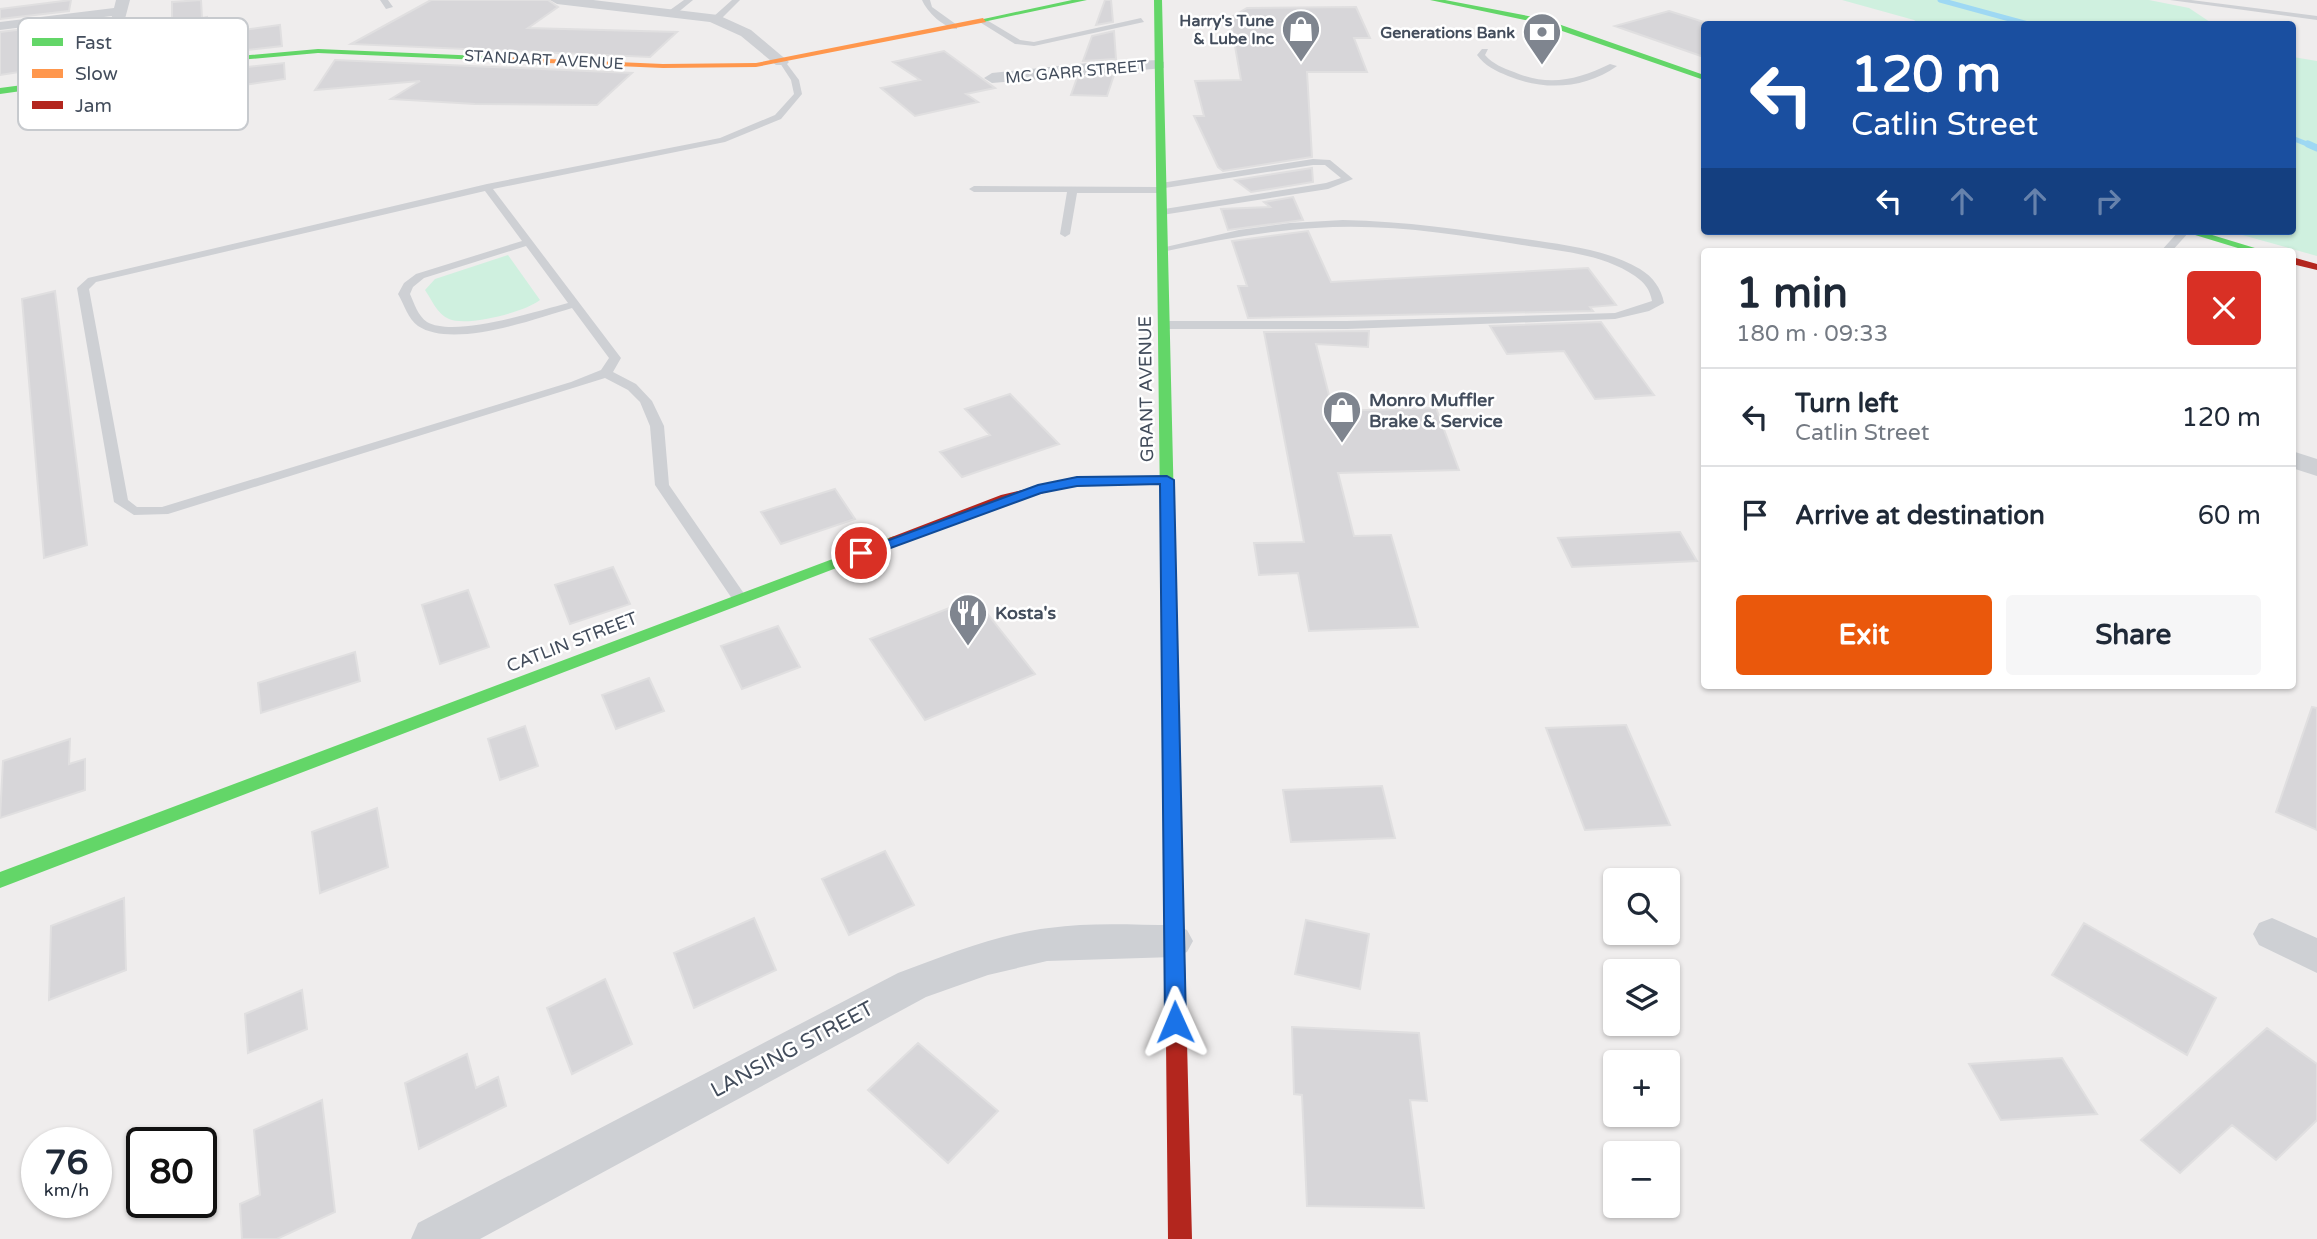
<!DOCTYPE html>
<html lang="en">
<head>
<meta charset="utf-8">
<style>
	:root { --surface:#fff; --page:#f6f6f7; --text:#1f2937; --muted:#747a83; --line:#e0e1e3; --accent:#ea580c }
	body { margin:0; font-family:"Varela Round",sans-serif; background:var(--page); color:var(--text); height:100vh; display:flex; flex-direction:column; font-size:26px; white-space:nowrap }
	* { box-sizing:border-box; margin:0 }
	p { font-size:23px; color:var(--muted) }
	.icon { flex:none; width:38px; height:38px; fill:none; stroke:currentColor; stroke-width:2; stroke-linecap:round; stroke-linejoin:round }
	.map { position:relative; flex:1; overflow:hidden }
	.drawer { position:absolute; left:1701px; top:248px; width:595px; height:441px; display:flex; flex-direction:column; background:var(--surface); border-radius:7px; box-shadow:0 2px 5px #0004 }
	.drawer>* { flex:none }
	.hud { position:absolute; left:1701px; top:21px; width:595px; height:214px; border-radius:7px; box-shadow:0 2px 5px #0004; background:#1a4fa0; color:#fff; overflow:hidden }
	.fabs { position:absolute; left:1603px; top:868px; display:grid; gap:14px }
	.fabs a { display:grid; place-items:center; width:77px; height:77px; border-radius:7px; background:var(--surface); box-shadow:0 2px 5px #0004; font-size:35px }
	.speed { position:absolute; left:21px; top:1127px; display:flex; gap:14px; font-size:35px; font-weight:700; text-align:center }
	.speed>* { display:grid; place-content:center; width:91px; height:91px; border-radius:50%; background:var(--surface); box-shadow:0 2px 5px #0004; line-height:1 }
	.speed small { font-size:18px; font-weight:400 }
	.speed .limit { border:4px solid #111; border-radius:10px; background:#fff; color:#111 }
	.pin { position:absolute; display:grid; place-items:center; width:60px; height:60px; color:#fff; margin:-30px; border:4px solid #fff; border-radius:50%; box-shadow:0 2px 7px #0007 }
	.me { position:absolute; width:77px; margin:-38px; rotate:359deg; stroke-linejoin:round; filter:drop-shadow(0 0 5px #0008) }
	.turn { display:flex; align-items:center; gap:24px; height:147px; padding:0 35px; font-size:32px }
	.turn .icon { width:91px; height:91px; stroke-width:2.5 }
	.turn b { display:block; font-size:49px; line-height:60px }
	.lanes { display:flex; align-items:center; height:66px; padding:0 35px; background:#0003; justify-content:center; gap:35px; direction:ltr }
	.lanes .off { opacity:.35 }
	.round { display:grid; place-items:center; flex:none; width:74px; height:74px; border-radius:7px; background:var(--page) }
	.headline { display:flex; align-items:center; justify-content:space-between; height:119px; padding:0 35px }
	h1 { font-size:42px; font-weight:800; line-height:52px }
	.button { display:flex; gap:14px; margin-top:auto; padding:14px 35px }
	.button a { flex:1; height:80px; border-radius:7px; background:var(--accent); color:#fff; font-size:28px; font-weight:800; line-height:80px; text-align:center }
	.button a+a { background:var(--page); color:var(--text) }
	ul { padding:0; list-style:none }
	li { display:flex; align-items:center; gap:21px; height:98px; padding:0 35px; border-top:2px solid var(--line) }
	li div { flex:1 }
	li b { display:block; font-size:26px }
	li em { font-style:normal }
	.map>svg:first-child { display:block }
	.green { fill:#cff0df }
	.lines { fill:none; stroke-linecap:round; stroke-linejoin:round }
	.stream-far1 { stroke:#9ed8f3; stroke-width:5 }
	.stream { stroke:#9ed8f3; stroke-width:7 }
	.building { fill:#d7d6d9; stroke:#e0dfe0; stroke-width:2 }
	.lane { fill:#ced0d4; fill-rule:evenodd }
	.street { fill:#ced0d4; fill-rule:evenodd }
	.fast { fill:#63d668; fill-rule:evenodd }
	.slow { fill:#ff974d; fill-rule:evenodd }
	.jam { fill:#b3261e; fill-rule:evenodd }
	.route { fill:#1a73e8; stroke:#114b97; stroke-width:2 }
	.labels { text-anchor:middle; stroke-width:5; stroke-linejoin:round; paint-order:stroke }
	.far-poi-label { font-size:16px; font-weight:bold; fill:#434d5c; stroke:#fff; text-anchor:end }
	.far-street-label { font-size:16px; fill:#434d5c; stroke:#fff }
	.street-label { font-size:18px; fill:#434d5c; stroke:#fff }
	.poi-label { font-size:18px; font-weight:bold; fill:#434d5c; stroke:#fff; text-anchor:start }
	.near-street-label { font-size:21px; fill:#434d5c; stroke:#fff }
	.key { fill:#fff; stroke:#c7cace; stroke-width:2 }
	.key-label { font-size:19px; fill:#434d5c }
</style>
</head>
<body>
<div class="map">
<svg width="2317" height="1239" viewBox="0 0 2317 1239">
	<rect width="100%" height="100%" fill="#efeded"/>
	<path class="green" d="M1842,0h307l40,8 24,16h-293l-6,-4z
		M2293,57l24,4v195l-89,-25h64z
		M508,255l32,45c-15,12 -73,27 -91,19 -12,-5 -17,-19 -24,-29l10,-11z"/>
	<g class="lines">
		<path class="stream-far1" d="M1940,0l88,24
			M2292,138l20,8"/>
		<path class="stream" d="M2308,144l9,4"/>
	</g>
	<path class="building" d="M71,0l-2,11 -69,8v-10z
		M201,0l1,18 5,-1 -2,30 -47,7 4,-34 10,-2v-16z
		M431,0h117l10,7 -30,21 149,4 -27,25 -299,-13z
		M1105,0h6l2,22 -17,3z
		M1356,7l14,31h-16l13,34h-60l5,85 -89,14 -5,-4 -24,-51h10l-9,-35 46,-1 -11,-62 17,-10z
		M1669,11l35,11v35l-89,-31z
		M66,24l-3,14 -8,1 -3,28 -52,8v-43z
		M280,25l2,21 -70,8 1,-20z
		M1114,31l2,28 -33,2 9,-25z
		M944,51l51,37 -29,6 12,8 -63,14 -34,-28 39,-8 -27,-18z
		M335,60l297,13 -35,32 -122,-1 -84,-5 29,-18 -105,9z
		M284,63l1,16 -75,11 1,-19z
		M1114,75l-7,21 -36,-1 6,-17z
		M1312,168l1,14 -62,10 -16,-12z
		M1293,197l10,23 -75,10 -7,-21 49,-2 -6,-5z
		M1308,231l23,51 257,-14 28,37 -26,2 3,4 -345,7 -10,-32h9l-15,-45z
		M55,291l32,254 -43,13 -22,-259z
		M1601,322l53,73 -59,4 -31,-48 -57,3 -17,-28z
		M1369,331l-1,16 -52,-3 17,67 103,-3 23,62 -121,3 16,63 37,-1 27,92 -109,4 -11,-58 -39,2 -5,-32 50,-1 -40,-210z
		M1010,394l49,50 -97,33 -22,-25 50,-17 -25,-26z
		M835,489l20,30 -74,25 -20,-32z
		M1680,532l17,29 -125,6 -14,-29z
		M613,567l17,37 -60,20 -15,-39z
		M468,590l21,57 -49,17 -18,-59z
		M975,598l60,76 -110,46 -55,-81z
		M778,626l22,41 -58,22 -21,-43z
		M355,652l5,29 -99,32 -3,-30z
		M649,678l15,33 -48,18 -14,-34z
		M2312,707l5,1v122l-41,-18z
		M1626,725l44,100 -85,5 -39,-102z
		M525,726l13,40 -38,14 -12,-41z
		M70,739l-1,25 16,-5v31l-85,28 3,-57z
		M1382,786l13,52 -104,4 -8,-52z
		M377,808l11,59 -68,26 -8,-61z
		M885,851l29,54 -65,30 -27,-56z
		M124,898l2,72 -77,30 2,-74z
		M754,918l22,52 -82,38 -20,-55z
		M1306,920l63,14 -9,55 -65,-15z
		M2084,923l132,75 -29,57 -135,-80z
		M605,979l27,65 -60,30 -25,-66z
		M302,990l5,39 -59,24 -3,-39z
		M1292,1027l127,6 8,68 -17,-1 14,108 -117,-2 -5,-111 -8,-1z
		M2267,1028l50,36v56l-41,40 -44,-35 -52,48 -39,-33z
		M918,1043l80,68 -50,52 -80,-73z
		M467,1054l9,34 22,-11 8,29 -87,43 -14,-66z
		M2062,1058l35,56 -96,6 -32,-56z
		M322,1100l13,112 -58,27h-35l-2,-35 20,-9 -6,-65z"/>
	<g class="lines">
		<path class="lane" d="M380,0h8l5,7 -7,2z
			M684,0h9l-17,14h-6v-4z
			M732,0h8l-21,21h-6v-4z
			M922,0h8l2,7 25,18v4c-13,-1 -30,-17 -35,-29z
			M2170,0h21l126,16v4z
			M1141,18l3,4 -110,24 -19,-2 -37,-23 7,-2 35,21 14,2z
			M1482,49h6l-3,6c8,9 18,13 29,17 35,15 63,8 96,-8l7,2c-32,23 -73,25 -109,10 -12,-5 -23,-10 -31,-21z
			M778,60h6l15,20 3,14 -21,25 -56,23 -232,47 128,169 -8,14 23,12 16,17 12,25 5,59 76,110 3,4 -3,4h-10l-80,-118 -5,-59 -10,-24 -12,-12 -23,-12 -437,136 -34,1 -20,-13 -37,-214 11,-10 399,-94 233,-46 55,-23 19,-21 -3,-14zM485,191l37,50 -106,33 -12,9 -6,11c6,10 10,25 20,32 35,23 117,-7 154,-18l37,50 -8,12 -30,12 -409,125h-25l-9,-7 -39,-211 7,-7zM526,246l42,57c-31,8 -113,35 -141,19 -9,-6 -13,-19 -17,-28l3,-7 11,-9z
			M1313,159l17,1 23,19 -25,10 -166,26 -4,-1v-4l168,-27 15,-5 -16,-13h-12l-148,23 -1,4 -3,1h-84l-7,41 -5,3 -5,-3 7,-42h-93l-5,-3 5,-3 183,1 4,-4z
			M1343,220c61,1 121,10 182,19 39,6 81,10 115,30 13,8 21,19 24,34l-15,8 -34,8 -268,10h-183l-6,-4 6,-4h183l268,-8 37,-12c-2,-11 -7,-18 -17,-25 -32,-22 -75,-25 -113,-31 -68,-11 -137,-22 -207,-17 -52,3 -103,13 -153,24l-5,-3 82,-19 51,-7z
			M2179,231h11l-19,21h-11z"/>
		<path class="street" d="M116,0h14l-12,45 -17,36 -6,2 -8,-5 17,-33 8,-29 -112,14v-8l114,-14z
			M550,0h43l125,15 33,15 38,32 -3,3h-10l-35,-29 -31,-14 -153,-18z
			M1159,60l5,2v6l-172,15 -8,-5 8,-5 96,-10z
			M2292,451l25,8v17l-25,-8z
			M2272,918l45,20v35l-58,-28 -6,-11 6,-11z
			M1174,925l13,5 6,11 -6,11 -13,5 -127,4 -59,14 -62,22 -446,242h-69l7,-16 480,-250c49,-18 99,-39 151,-45 41,-6 83,-3 125,-3z"/>
		<path class="fast" d="M1072,0h15l-104,22 -4,-2z
			M1154,0h8l20,845 -2,5 -7,3 -7,-3 -2,-5z
			M1430,0h15l99,19 160,56v5l-165,-57z
			M318,49l187,8 4,2 -4,2 -187,-8 -68,6 -250,35v-6l250,-33z
			M2182,231h17l69,21h-17z
			M894,536l5,2 2,3 -2,3 -899,344v-16z"/>
		<path class="slow" d="M983,18l3,4 -230,45 -93,1 -158,-7 -4,-2 4,-2 158,7 93,-1z"/>
		<path class="jam" d="M2292,257l25,7v6l-25,-6z
			M1167,476l7,4 -2,3 -95,2 -66,16 -112,43h-10l-2,-3 2,-3 112,-43 76,-18z
			M1173,837l7,3 2,5 10,394h-24l-4,-394 2,-5z"/>
	</g>
	<path class="route" d="M1167,476l7,4 12,542 -3,7 -8,3 -7,-3 -3,-7 -5,-538 -83,2 -36,7 -175,64h-10l-2,-4 184,-68 39,-8z"/>
	<defs>
		<g id="shop-pin" transform="scale(2.0125)"><path d="M0 17L-7.5 6A9.5 9.5 0 1 1 7.5 6Z" fill="#7f858f" stroke="#fff"/><path d="M-5-2.5h2.3a2.7 3.5 0 0 1 5.4 0H5L5.5 6h-11ZM-1.5-2.5h3a1.5 2.3 0 0 0-3 0Z" fill="#fff"/></g>
		<g id="bank-pin" transform="scale(2.0125)"><path d="M0 17L-7.5 6A9.5 9.5 0 1 1 7.5 6Z" fill="#7f858f" stroke="#fff"/><path d="M-6-4H6V4H-6ZM0-2.3a2.3 2.3 0 1 0 0 4.6a2.3 2.3 0 1 0 0-4.6Z" fill="#fff"/></g>
		<g id="restaurant-pin" transform="scale(2.0125)"><path d="M0 17L-7.5 6A9.5 9.5 0 1 1 7.5 6Z" fill="#7f858f" stroke="#fff"/><path d="M-5-6h1v4h1v-4h1v4h1v-4h1v5L-1.5 .5V6h-2V.5L-5-1ZM5-6V6H3V1.5H1.5Q1.5-4 5-6Z" fill="#fff"/></g>
	</defs>
	<g fill-rule="evenodd">
		<use href="#shop-pin" x="1301" y="29"/>
		<use href="#bank-pin" x="1542" y="32"/>
		<use href="#shop-pin" x="1342" y="410"/>
		<use href="#restaurant-pin" x="968" y="613"/>
	</g>
	<g class="labels">
		<g class="far-poi-label">
			<text x="1274" y="26">Harry's Tune<tspan x="1274" dy="18">&amp; Lube Inc</tspan></text>
			<text x="1515" y="38">Generations Bank</text>
		</g>
		<g class="far-street-label">
			<text transform="translate(544 59) rotate(3)" y="6">STANDART AVENUE</text>
			<text transform="translate(1076 71) rotate(-5)" y="6">MC GARR STREET</text>
		</g>
		<g class="street-label">
			<text transform="translate(1146 389) rotate(-91)" y="6">GRANT AVENUE</text>
			<text transform="translate(572 642) rotate(-21)" y="6">CATLIN STREET</text>
		</g>
		<g class="poi-label">
			<text x="1369" y="406">Monro Muffler<tspan x="1369" dy="21">Brake &amp; Service</tspan></text>
			<text x="995" y="619">Kosta's</text>
		</g>
		<g class="near-street-label">
			<text transform="translate(792 1049) rotate(-28)" y="7">LANSING STREET</text>
		</g>
	</g>
	<rect x="18" y="18" width="230" height="112" rx="10" class="key"/>
	<rect x="32" y="38" width="31" height="8" fill="#63d668"/>
	<rect x="32" y="69" width="31" height="9" fill="#ff974d"/>
	<rect x="32" y="101" width="31" height="8" fill="#b3261e"/>
	<g class="key-label">
		<text x="75" y="49">Fast</text>
		<text x="75" y="80">Slow</text>
		<text x="75" y="112">Jam</text>
	</g>
</svg>
<div class="fabs">
<a><svg class="icon" aria-label="search" viewBox="0 0 24 24"><circle cx="10" cy="10" r="6"/><path d="M15 15l6 6"/></svg></a>
<a><svg class="icon" aria-label="layers" viewBox="0 0 24 24"><path d="M12 4l9 5-9 5-9-5zM3 14l9 5 9-5"/></svg></a>
<a>+</a>
<a>−</a>
</div>
<div class="speed"><div>76<small>km/h</small></div><div class="limit">80</div></div>
<div class="pin" style="left:861px;top:553px;background:#d93025"><svg class="icon" aria-label="arrive" viewBox="0 0 24 24"><path d="M6 21V4h12l-3 4 3 4H6"/></svg></div>
<svg class="me" style="left:1175px;top:1022px" viewBox="-20 -20 40 40"><path d="M0-17L14 15 0 8-14 15z" fill="#1a73e8" stroke="#fff" stroke-width="4"/></svg>
<div class="hud">
<div class="turn"><svg class="icon" aria-label="left" viewBox="0 0 24 24"><path d="M17 20v-9H6M10 6l-5 5 5 5"/></svg><div><b>120 m</b>Catlin Street</div></div>
<div class="lanes"><svg class="icon" aria-label="left" viewBox="0 0 24 24"><path d="M17 20v-9H6M10 6l-5 5 5 5"/></svg><svg class="icon off" aria-label="ahead" viewBox="0 0 24 24"><path d="M12 20V5M6 11l6-6 6 6"/></svg><svg class="icon off" aria-label="ahead" viewBox="0 0 24 24"><path d="M12 20V5M6 11l6-6 6 6"/></svg><svg class="icon off" aria-label="right" viewBox="0 0 24 24"><path d="M7 20v-9h11M14 6l5 5-5 5"/></svg></div>
</div>
<section class="drawer">
<div class="headline"><div><h1>1 min</h1><p>180 m · 09:33</p></div><a class="round" style="background:#d93025;color:#fff"><svg class="icon" aria-label="close" viewBox="0 0 24 24"><path d="M6 6l12 12M18 6L6 18"/></svg></a></div>
<ul>
<li><svg class="icon" aria-label="left" viewBox="0 0 24 24"><path d="M17 20v-9H6M10 6l-5 5 5 5"/></svg><div><b>Turn left</b><p>Catlin Street</p></div><em>120 m</em></li>
<li><svg class="icon" aria-label="arrive" viewBox="0 0 24 24"><path d="M6 21V4h12l-3 4 3 4H6"/></svg><div><b>Arrive at destination</b></div><em>60 m</em></li>
</ul>
<div class="button"><a>Exit</a><a>Share</a></div>
</section>
</div>
</body>
</html>
